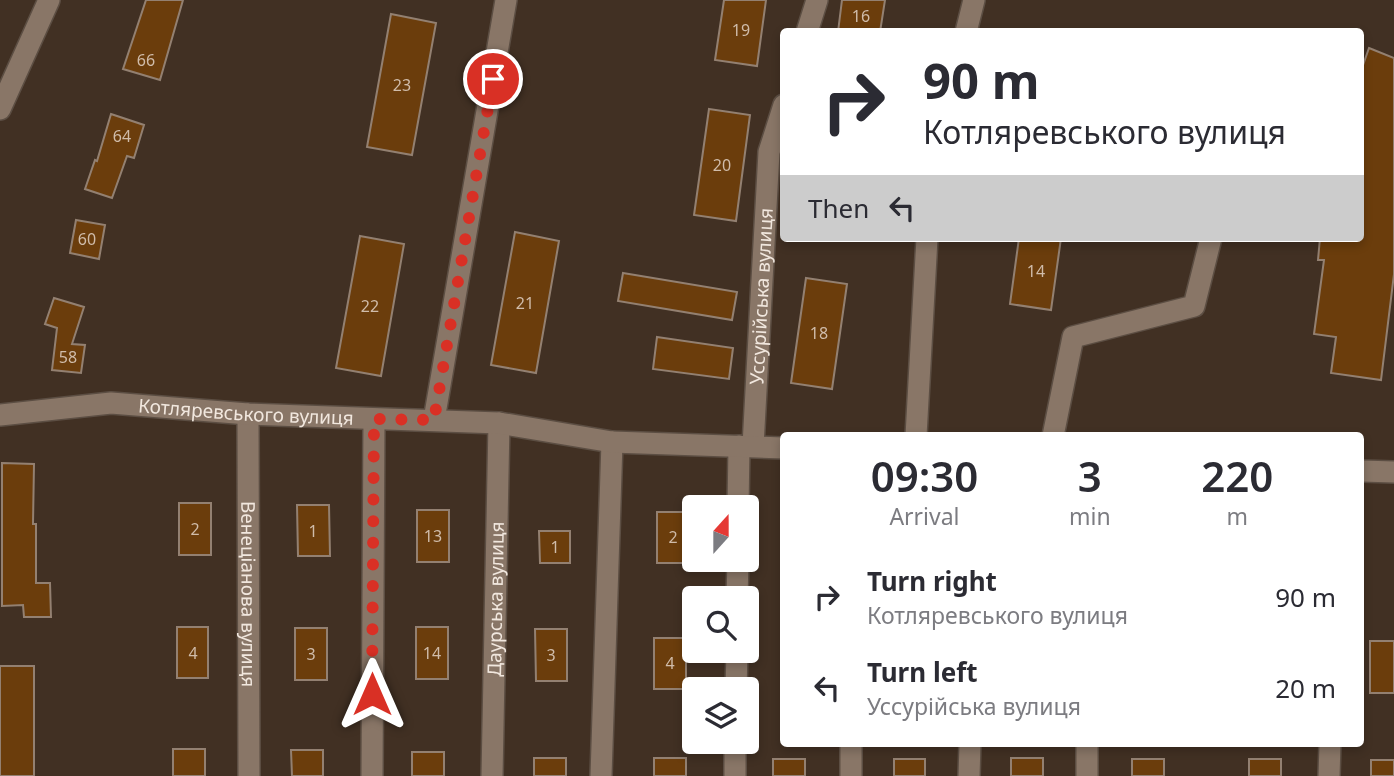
<!DOCTYPE html>
<html lang="en">
<head>
<meta charset="utf-8">
<style>
	:root { --surface:#fff; --page:#f2f2f3; --text:#2b2b33; --muted:#7c7c81 }
	body { margin:0; font-family:"Noto Sans",sans-serif; background:var(--page); color:var(--text); height:100vh; display:flex; flex-direction:column; font-size:26px; white-space:nowrap }
	* { box-sizing:border-box; margin:0 }
	p { font-size:23px; color:var(--muted) }
	.icon { flex:none; width:38px; height:38px; fill:none; stroke:currentColor; stroke-width:2; stroke-linecap:round; stroke-linejoin:round }
	.map { position:relative; flex:1; overflow:hidden }
	.details { position:absolute; left:780px; top:432px; width:584px; height:315px; display:flex; flex-direction:column; background:var(--surface); border-radius:7px; box-shadow:0 4px 10px #0003 }
	.details>* { flex:none }
	.banner { position:absolute; left:780px; top:28px; width:584px; height:214px; border-radius:7px; box-shadow:0 4px 10px #0003; background:#fff; color:var(--text); overflow:hidden }
	.needle { width:46px; rotate:21deg }
	.controls { position:absolute; left:682px; top:495px; display:grid; gap:14px }
	.controls a { display:grid; place-items:center; width:77px; height:77px; border-radius:7px; background:var(--surface); box-shadow:0 4px 10px #0003; font-size:35px }
	.pin { position:absolute; display:grid; place-items:center; width:60px; height:60px; color:#fff; margin:-30px; border:4px solid #fff; border-radius:50%; box-shadow:0 2px 7px #0007 }
	.me { position:absolute; width:77px; margin:-38px; rotate:0deg; stroke-linejoin:round; filter:drop-shadow(0 0 5px #0008) }
	.turn { display:flex; align-items:center; gap:24px; height:147px; padding:0 28px; font-size:32px }
	.turn .icon { width:91px; height:91px; stroke-width:2.5 }
	.turn b { display:block; font-size:49px; line-height:60px }
	.then { display:flex; align-items:center; height:66px; padding:0 28px; background:#0003; gap:14px; font-size:26px }
	.eta { display:flex; justify-content:space-evenly; align-items:center; height:119px; text-align:center }
	.eta b { font-size:42px; font-weight:600; line-height:49px }
	ul { padding:0; list-style:none }
	li { display:flex; align-items:center; gap:21px; height:91px; padding:0 28px }
	li div { flex:1 }
	li b { display:block; font-size:26px }
	li em { font-style:normal }
	.map>svg:first-child { display:block }
	.building { fill:#6b3d0c; stroke:#938071; stroke-width:2 }
	.lines { fill:none; stroke-linecap:round; stroke-linejoin:round }
	.street-casing { stroke:#5c4e43; stroke-width:24 }
	.secondary-casing { stroke:#5c4e43; stroke-width:24 }
	.street { stroke:#897667; stroke-width:21 }
	.secondary { stroke:#897667; stroke-width:21 }
	.route { stroke:#d93025; stroke-width:12; stroke-dasharray:0 21.6 }
	.labels { text-anchor:middle; stroke-width:7; stroke-linejoin:round; paint-order:stroke }
	.number-label { font-size:16px; fill:#d0bcaa }
	.street-label { font-size:19px; fill:#f1e7de; stroke:#221a14 }
</style>
</head>
<body>
<div class="map">
<svg width="1394" height="776" viewBox="0 0 1394 776">
	<rect width="100%" height="100%" fill="#413023"/>
	<path class="building" d="M146,0h37l-23,80 -37,-11z
		M724,0h42l-9,66 -42,-6z
		M842,0h43l-5,32h-42z
		M391,14l45,9 -24,132 -45,-8z
		M1369,48l25,10v216l-13,106 -50,-7 5,-36 -22,-3 10,-74h-6l2,-22h42v-170z
		M709,109l41,6 -14,106 -42,-6z
		M111,114l33,11 -10,33 -7,-2 -15,42 -27,-9 10,-29 2,1z
		M76,220l29,5 -6,34 -29,-6z
		M515,232l44,9 -23,132 -45,-8z
		M360,236l44,8 -23,132 -45,-8z
		M1019,238h42l-10,72 -41,-6z
		M623,273l114,19 -5,28 -114,-19z
		M806,278l41,6 -15,105 -41,-6z
		M54,298l30,9 -12,37 13,1 -4,28 -29,-3 5,-42 -12,-4z
		M657,337l76,11 -4,31 -76,-10z
		M2,463l32,1 -1,60h3v59h14l1,34h-27l-1,-12 -21,1z
		M179,503h32v52h-32z
		M297,505h32l1,51h-32z
		M417,510h32v52h-32z
		M657,512h32v51h-32z
		M539,531h31v32h-30z
		M177,627h31v51h-31z
		M416,627h32v52h-32z
		M295,628h32v52h-32z
		M535,629h32v52h-31z
		M654,638h32v51h-32z
		M1370,641h24v52h-24z
		M0,666h34v110h-34z
		M173,749h32v27h-32z
		M291,750h32v26h-31z
		M412,752h32v24h-32z
		M534,758h32v18h-32z
		M654,758h32v18h-32z
		M1011,758h32v18h-32z
		M773,759h32v17h-32z
		M894,759h31v17h-31z
		M1132,759h32v17h-32z
		M1249,759h32v17h-32z
		M1371,760h23v16h-23z"/>
	<g class="lines">
		<g class="street-casing">
			<g id="street">
				<path d="M807,32l10,-32"/>
				<path d="M966,32l8,-32"/>
				<path id="s1" d="M248,414l1,362"/>
				<path d="M434,420l72,-420"/>
				<path d="M916,436l11,-198"/>
				<path d="M1053,436l20,-99 121,-31 17,-68"/>
				<path id="s2" d="M753,446l16,-294 15,-47"/>
				<path d="M738,508l1,-62"/>
				<path d="M737,598l1,-38"/>
				<path d="M736,690l1,-39"/>
				<path d="M372,776l2,-357"/>
				<path id="s3" d="M492,776l7,-353"/>
				<path d="M601,776l11,-334"/>
				<path d="M735,776v-34"/>
				<path d="M851,776v-32"/>
				<path d="M969,776l1,-32"/>
				<path d="M1087,776v-32"/>
				<path d="M1329,776l1,-32"/>
			</g>
		</g>
		<g class="secondary-casing">
			<g id="secondary">
				<path d="M0,109l49,-109"/>
				<path id="s4" d="M0,415l111,-12 137,11 251,9 113,19 172,6"/>
				<path d="M1362,471l32,1"/>
			</g>
		</g>
		<use href="#street" class="street"/>
		<use href="#secondary" class="secondary"/>
	</g>
	<g class="lines">
		<path class="route" d="M372,694l2,-275 60,1 59,-341"/>
	</g>
	<g class="labels">
		<g class="number-label">
			<text x="861" y="22">16</text>
			<text x="741" y="36">19</text>
			<text x="146" y="66">66</text>
			<text x="402" y="91">23</text>
			<text x="122" y="142">64</text>
			<text x="722" y="171">20</text>
			<text x="87" y="245">60</text>
			<text x="1036" y="277">14</text>
			<text x="525" y="309">21</text>
			<text x="370" y="312">22</text>
			<text x="819" y="339">18</text>
			<text x="68" y="363">58</text>
			<text x="195" y="535">2</text>
			<text x="313" y="537">1</text>
			<text x="433" y="542">13</text>
			<text x="673" y="543">2</text>
			<text x="555" y="553">1</text>
			<text x="193" y="659">4</text>
			<text x="432" y="659">14</text>
			<text x="311" y="660">3</text>
			<text x="551" y="661">3</text>
			<text x="670" y="669">4</text>
		</g>
		<g class="street-label">
			<text dy="7" stroke="none"><textPath href="#s2" startOffset="150">Уссурійська вулиця</textPath></text>
			<text dy="7" stroke="none"><textPath href="#s4" startOffset="247">Котляревського вулиця</textPath></text>
			<text dy="7" stroke="none"><textPath href="#s1" startOffset="180">Венеціанова вулиця</textPath></text>
			<text dy="7" stroke="none"><textPath href="#s3" startOffset="177">Даурська вулиця</textPath></text>
		</g>
	</g>
</svg>
<div class="controls">
<a><svg class="needle" viewBox="-14 -14 28 28"><path d="M0-13l5 13h-10z" fill="#e53935"/><path d="M0 13l5-13h-10z" fill="#7c7c81"/></svg></a>
<a><svg class="icon" aria-label="search" viewBox="0 0 24 24"><circle cx="10" cy="10" r="6"/><path d="M15 15l6 6"/></svg></a>
<a><svg class="icon" aria-label="layers" viewBox="0 0 24 24"><path d="M12 4l9 5-9 5-9-5zM3 14l9 5 9-5"/></svg></a>
</div>
<div class="pin" style="left:493px;top:79px;background:#d93025"><svg class="icon" aria-label="arrive" viewBox="0 0 24 24"><path d="M6 21V4h12l-3 4 3 4H6"/></svg></div>
<svg class="me" style="left:372px;top:694px" viewBox="-20 -20 40 40"><path d="M0-17L14 15 0 8-14 15z" fill="#d93025" stroke="#fff" stroke-width="4"/></svg>
<div class="banner">
<div class="turn"><svg class="icon" aria-label="right" viewBox="0 0 24 24"><path d="M7 20v-9h11M14 6l5 5-5 5"/></svg><div><b>90 m</b>Котляревського вулиця</div></div>
<div class="then">Then<svg class="icon" aria-label="left" viewBox="0 0 24 24"><path d="M17 20v-9H6M10 6l-5 5 5 5"/></svg></div>
</div>
<section class="details">
<div class="eta">
<div><b>09:30</b><p>Arrival</p></div>
<div><b>3</b><p>min</p></div>
<div><b>220</b><p>m</p></div>
</div>
<ul>
<li><svg class="icon" aria-label="right" viewBox="0 0 24 24"><path d="M7 20v-9h11M14 6l5 5-5 5"/></svg><div><b>Turn right</b><p>Котляревського вулиця</p></div><em>90 m</em></li>
<li><svg class="icon" aria-label="left" viewBox="0 0 24 24"><path d="M17 20v-9H6M10 6l-5 5 5 5"/></svg><div><b>Turn left</b><p>Уссурійська вулиця</p></div><em>20 m</em></li>
</ul>
</section>
</div>
</body>
</html>
